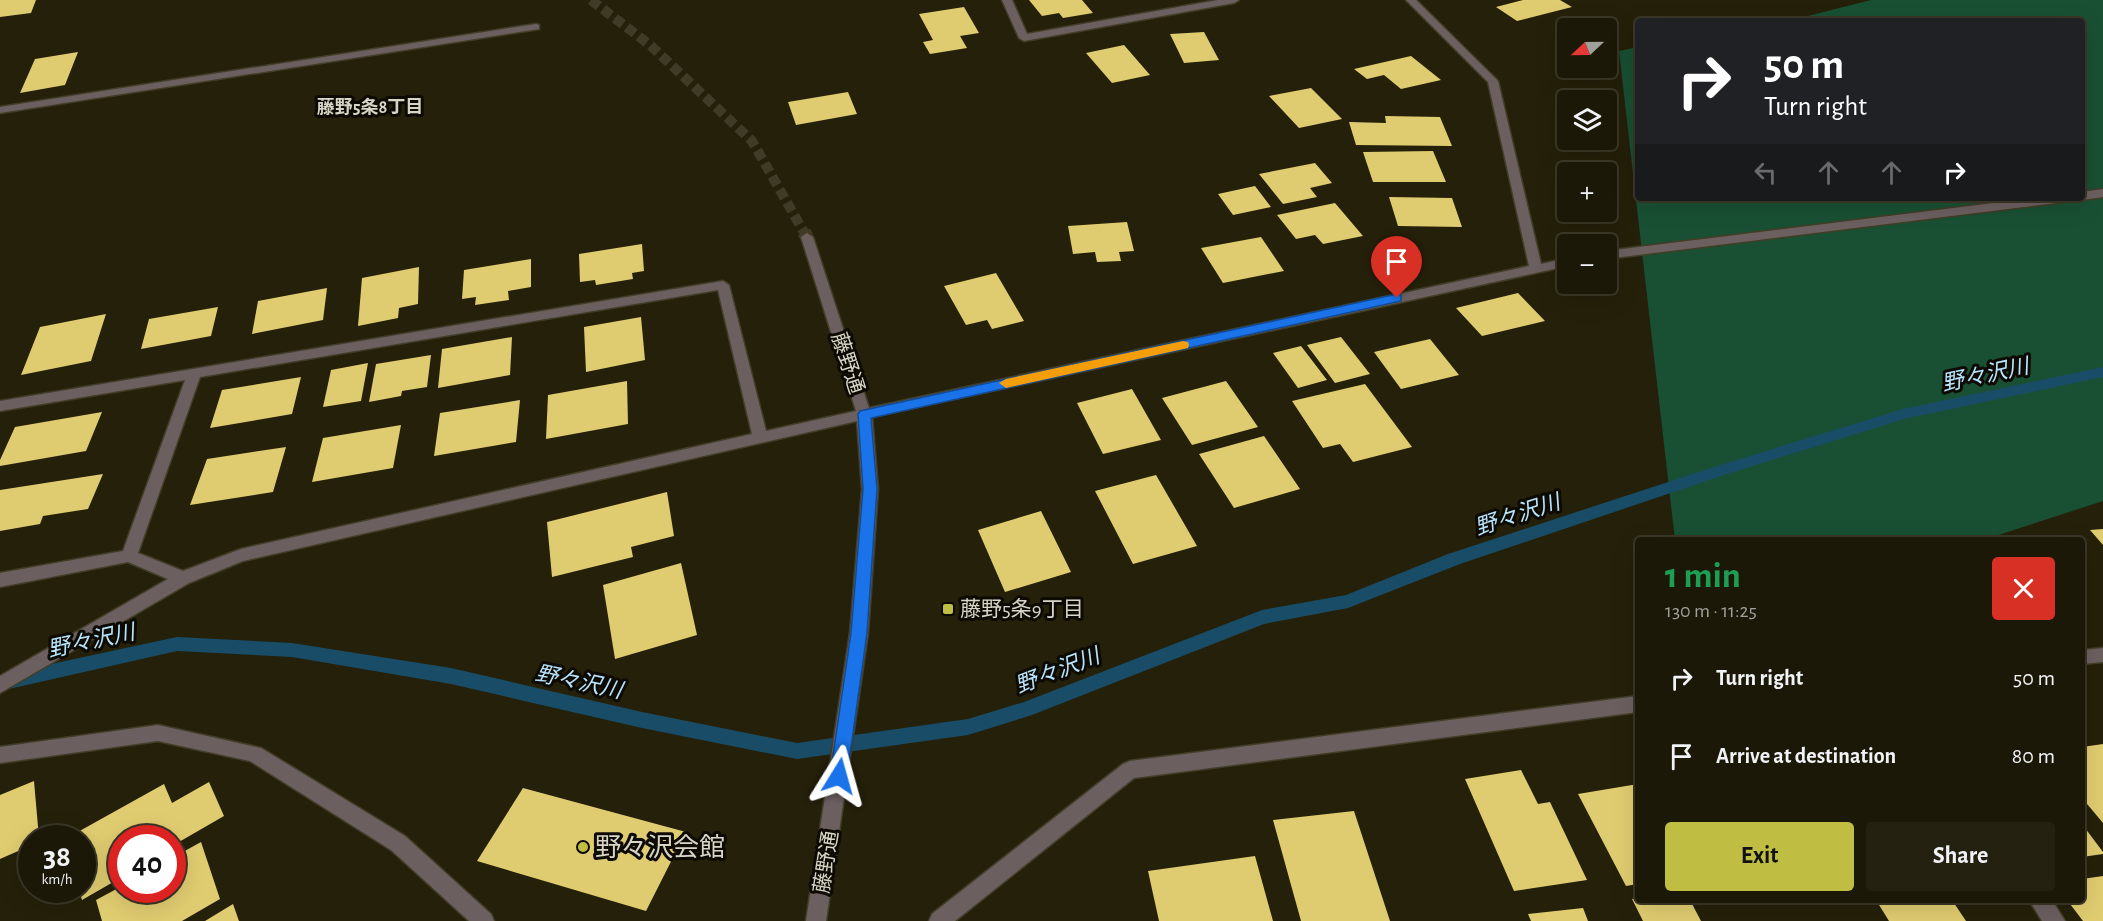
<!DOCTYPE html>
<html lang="en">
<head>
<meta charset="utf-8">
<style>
	:root { --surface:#1c1807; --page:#252111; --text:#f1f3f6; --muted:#a0a09b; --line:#3a3728; --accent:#bfbe42 }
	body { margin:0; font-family:"Alegreya Sans","Noto Sans JP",sans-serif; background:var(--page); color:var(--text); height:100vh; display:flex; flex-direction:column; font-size:22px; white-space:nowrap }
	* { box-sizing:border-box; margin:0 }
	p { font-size:20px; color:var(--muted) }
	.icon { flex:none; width:33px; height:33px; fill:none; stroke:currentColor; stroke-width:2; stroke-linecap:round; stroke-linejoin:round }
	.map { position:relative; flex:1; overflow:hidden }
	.side { position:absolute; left:1635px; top:537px; width:450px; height:366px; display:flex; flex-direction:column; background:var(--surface); border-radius:6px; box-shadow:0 6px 24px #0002,0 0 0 2px var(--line) }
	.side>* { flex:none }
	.banner { position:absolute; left:1635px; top:18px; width:450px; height:183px; border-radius:6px; box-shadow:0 6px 24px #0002,0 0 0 2px var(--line); background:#202124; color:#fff; overflow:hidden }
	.needle { width:39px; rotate:248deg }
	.fabs { position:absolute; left:1557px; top:18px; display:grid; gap:12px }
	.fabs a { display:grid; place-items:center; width:60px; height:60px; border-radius:6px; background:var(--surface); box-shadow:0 6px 24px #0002,0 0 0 2px var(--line); font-size:30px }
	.speed { position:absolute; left:18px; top:825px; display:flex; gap:12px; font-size:30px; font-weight:700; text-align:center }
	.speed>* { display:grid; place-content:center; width:78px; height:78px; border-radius:50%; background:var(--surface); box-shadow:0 6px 24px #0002,0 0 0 2px var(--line); line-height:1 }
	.speed small { font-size:15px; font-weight:400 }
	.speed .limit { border:9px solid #d22; background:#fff; color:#111 }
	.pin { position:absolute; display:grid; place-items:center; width:51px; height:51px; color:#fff; margin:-62px -26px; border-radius:50% 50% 50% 0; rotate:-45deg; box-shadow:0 0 6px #0007 }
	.pin .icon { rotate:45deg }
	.me { position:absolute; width:66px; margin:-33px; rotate:8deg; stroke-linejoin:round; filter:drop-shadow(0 0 4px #0008) }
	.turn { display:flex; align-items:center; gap:21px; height:126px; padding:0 30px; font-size:27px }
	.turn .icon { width:78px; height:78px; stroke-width:2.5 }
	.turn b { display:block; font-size:42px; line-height:51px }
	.lanes { display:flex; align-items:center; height:57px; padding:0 30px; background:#0003; justify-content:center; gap:30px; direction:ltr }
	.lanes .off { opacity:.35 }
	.round { display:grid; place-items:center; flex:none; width:63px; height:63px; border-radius:6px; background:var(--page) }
	.head { display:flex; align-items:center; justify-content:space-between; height:102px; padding:0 30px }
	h1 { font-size:36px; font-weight:600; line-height:45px; color:#1e9e55 }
	.button { display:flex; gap:12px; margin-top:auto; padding:12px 30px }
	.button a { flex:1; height:69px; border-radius:6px; background:var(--accent); color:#111; font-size:24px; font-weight:600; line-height:69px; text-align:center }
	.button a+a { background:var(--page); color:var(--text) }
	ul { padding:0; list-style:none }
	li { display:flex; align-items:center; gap:18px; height:78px; padding:0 30px }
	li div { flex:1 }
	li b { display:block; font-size:22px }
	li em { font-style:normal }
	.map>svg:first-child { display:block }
	.green { fill:#195033 }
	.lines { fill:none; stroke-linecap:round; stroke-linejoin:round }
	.stream { fill:#194d67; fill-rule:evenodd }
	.building { fill:#e0cc70 }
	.minor-tunnel-far1 { stroke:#403b26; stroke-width:10; stroke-dasharray:10 5; stroke-linecap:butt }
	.minor-tunnel { stroke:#403b26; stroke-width:14; stroke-dasharray:14 7; stroke-linecap:butt }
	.minor-casing { stroke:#423d27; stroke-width:3 }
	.minor { fill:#6c5f5f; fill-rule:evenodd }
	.route { fill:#1a73e8; stroke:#114b97; stroke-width:1.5 }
	.slow { fill:#f59e0b }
	.poi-dot { fill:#bfbe42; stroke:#0c0a03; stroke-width:2 }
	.labels { text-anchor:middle; stroke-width:6; stroke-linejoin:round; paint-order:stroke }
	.far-neighbourhood-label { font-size:18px; font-weight:bold; fill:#d8d5c7; stroke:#0c0a03 }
	.street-label { font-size:21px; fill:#d8d5c7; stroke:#0c0a03 }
	.poi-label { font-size:21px; fill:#d8d5c7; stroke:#0c0a03; text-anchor:start }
	.water-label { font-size:22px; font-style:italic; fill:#b8e3fd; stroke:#0c0a03 }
	.near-poi-label { font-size:26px; fill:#d8d5c7; stroke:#0c0a03; text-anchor:start }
</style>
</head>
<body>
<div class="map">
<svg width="2103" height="921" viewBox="0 0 2103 921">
	<rect width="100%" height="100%" fill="#252009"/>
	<path class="green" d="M1871,0h232v501l-120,39h-308l-56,-489 19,-4v151h444v-177h-294z"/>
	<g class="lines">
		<path class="stream" d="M2103,367v10l-199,42 -180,56 -264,89 -112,44 -84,16 -232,91 -64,20 -171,24 -155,-31 -191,-44 -159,-27 -115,-6 -177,40v-16l177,-38 115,6 159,25 191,44 155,31 171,-24 56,-17 238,-92 84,-15 102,-41 266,-87 189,-58z"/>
	</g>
	<path class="building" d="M0,0h36l-5,13 -31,4z
		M1029,0h53l11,13 -30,5 -4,-5 -17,3z
		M1523,0h37l12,7 -55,14 -21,-14z
		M964,7l15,26 -19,3 7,12 -37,6 -7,-12 10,-2 -14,-26z
		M1204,32l15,28 -35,3 -14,-29z
		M1124,45l26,30 -38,8 -26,-30z
		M78,52l-13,33 -45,8 15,-34z
		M1411,56l30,24 -40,9 -17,-14 -17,4 -13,-10z
		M1311,88l31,31 -43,9 -30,-32z
		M848,92l9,22 -61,11 -8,-23z
		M1385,116l55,1 12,29 -96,-1 -7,-23 37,1z
		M1433,151l13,31h-73l-10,-30z
		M1315,163l17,20 -22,5 7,9 -34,7 -24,-30z
		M1255,186l16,21 -38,8 -15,-21z
		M1389,197l63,1 10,29 -64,-1z
		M1335,203l28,33 -40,8 -8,-9 -19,4 -19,-24z
		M1127,222l7,29 -15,1 2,9 -24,1 -2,-10 -22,2 -5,-28z
		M1261,237l23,34 -61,12 -22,-35z
		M642,244l2,27 -12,2 1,6 -37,6 -1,-5 -15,2 -1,-28z
		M531,259v28l-23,4 1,9 -34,5 1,-8 -14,2 2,-29z
		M419,267l-1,37 -19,4 -1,10 -40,8 4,-48z
		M996,273l28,48 -32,8 -5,-9 -21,5 -22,-39z
		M327,288l-4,32 -71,14 6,-33z
		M1518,293l27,28 -63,15 -26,-28z
		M218,307l-7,29 -70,13 8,-30z
		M106,314l-15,47 -70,14 19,-48z
		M641,317l4,43 -59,12 -2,-45z
		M512,337l-2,38 -72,13 4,-39z
		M1341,337l29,37 -35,9 -28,-38z
		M1430,339l29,36 -58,14 -27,-37z
		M1301,346l26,34 -29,8 -25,-35z
		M431,355l-4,32 -25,4 -1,5 -32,6 7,-38z
		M368,363l-7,38 -38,6 8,-37z
		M301,377l-9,37 -82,14 12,-38z
		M627,381l1,43 -82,15 2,-44z
		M1226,381l32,46 -66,18 -30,-47z
		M1365,384l47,63 -59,15 -13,-18 -17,4 -31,-47z
		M1132,389l29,51 -58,14 -26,-51z
		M520,400l-4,42 -82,14 6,-43z
		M102,412l-16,39 -86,15v-6l15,-33z
		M401,425l-8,43 -81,14 11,-44z
		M1264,436l36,53 -66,19 -35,-54z
		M286,447l-13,45 -83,13 17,-46z
		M103,474l-15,35 -45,7 -3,8 -40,7v-41z
		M1156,475l41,71 -64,18 -38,-73z
		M667,492l7,44 -43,11 2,10 -81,20 -5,-55z
		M1041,511l30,61 -66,20 -27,-62z
		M2103,529v16l-13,-15z
		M681,563l16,72 -82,24 -12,-74z
		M2103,744v79l-21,-25v-51z
		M1521,770l17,34 12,-2 37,78 -73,11 -49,-112z
		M34,781l5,57h-7v7l-32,14v-64z
		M209,782l15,34 -52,30v-8h-50v39l-40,23 -3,-10h3v-52h-15l97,-54 8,19z
		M1638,784v100l-12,2 -48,-92z
		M523,788l163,44 -40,79 -169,-50z
		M1354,811l36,110h-89l-28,-101z
		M2082,824l21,28v2l-21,3z
		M201,842l19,57 -38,22h-80l-6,-21 26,-14v4h50v-32z
		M1255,856l18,65h-114l-11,-50z
		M2103,876v45h-20l-16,-21h15v-21z
		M1638,898l52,2 11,21h-58l-11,-22z
		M1876,900h76l14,21h-77z
		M233,904l6,17h-34z
		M1583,908l5,13h-57l-3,-7z"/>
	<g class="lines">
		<path class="minor-tunnel-far1" d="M591,0l59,45 102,96 53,93"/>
		<path class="minor-tunnel" d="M804,232l3,5"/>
		<g class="minor-casing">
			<path id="minor" d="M1002,0h10l15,34 191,-34h21l-5,3 -210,38 -5,-3z
				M1406,0h10l82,81 43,183 27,-6v8l-696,151 6,72 -10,144 -42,288h-20l44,-288 12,-144 -5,-68 -614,140 -54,22 -189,110v-17l168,-97 -40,-17 -128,25v-14l123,-22 62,-171 -185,31v-10l723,-120 6,4 37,146 90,-20 -55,-174 6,-4 6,4 56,171 660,-142 -41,-184zM718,290l34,144 -511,115 -58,22 -45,-18 62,-176z
				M536,24l3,1v4l-539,84v-6z
				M2103,189v8l-21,3 -5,-2h5v-6z
				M2035,198h35l-6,4 -458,57v-8z
				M2103,648v14l-21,2v-14z
				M1638,696v16l-504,66 -179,143h-26l3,-7 191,-150 7,-3z
				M158,725l103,23 144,88 86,78 3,7h-25l-78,-71 -141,-89 -92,-20 -158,22v-16z
				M2029,900h23l13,21h-23z"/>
		</g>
		<use href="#minor" class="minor"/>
	</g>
	<path class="route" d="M1397,294l4,1v6l-530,117 6,71 -10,144 -20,143 -2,5 -6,3 -6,-3 -3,-5 21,-143 12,-144 -5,-75 2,-3z"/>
	<path class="slow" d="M1183,341l5,1 1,3 -1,3 -182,40 -7,-5 7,-4z"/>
	<g class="poi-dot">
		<rect x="942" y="603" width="12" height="12" rx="3"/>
		<circle cx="583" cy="847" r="6"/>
	</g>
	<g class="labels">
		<g class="far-neighbourhood-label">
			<text x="370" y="113">藤野5条8丁目</text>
		</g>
		<g class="street-label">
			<text transform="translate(848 363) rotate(72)" y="7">藤野通</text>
			<text transform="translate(826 862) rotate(-81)" y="7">藤野通</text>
		</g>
		<g class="poi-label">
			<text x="960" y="616">藤野5条9丁目</text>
		</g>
		<g class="water-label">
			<text transform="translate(1985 374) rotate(-12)" y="8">野々沢川</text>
			<text transform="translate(1517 514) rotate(-18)" y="8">野々沢川</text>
			<text transform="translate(91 640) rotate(-12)" y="8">野々沢川</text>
			<text transform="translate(1057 670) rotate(-21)" y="8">野々沢川</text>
			<text transform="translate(579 681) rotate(12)" y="8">野々沢川</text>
		</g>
		<g class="near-poi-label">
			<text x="595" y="856">野々沢会館</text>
		</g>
	</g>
</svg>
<div class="fabs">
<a><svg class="needle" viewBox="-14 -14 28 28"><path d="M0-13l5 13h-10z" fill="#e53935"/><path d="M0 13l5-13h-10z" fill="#a0a09b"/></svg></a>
<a><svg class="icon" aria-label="layers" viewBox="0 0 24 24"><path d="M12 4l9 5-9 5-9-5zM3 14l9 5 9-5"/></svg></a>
<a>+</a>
<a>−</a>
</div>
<div class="speed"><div>38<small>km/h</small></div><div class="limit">40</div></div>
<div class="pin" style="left:1397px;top:298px;background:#d93025"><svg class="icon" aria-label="arrive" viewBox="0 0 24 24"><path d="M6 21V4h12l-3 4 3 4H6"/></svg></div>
<svg class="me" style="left:839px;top:776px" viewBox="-20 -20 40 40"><path d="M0-17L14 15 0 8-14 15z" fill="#1a73e8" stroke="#fff" stroke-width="4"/></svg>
<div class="banner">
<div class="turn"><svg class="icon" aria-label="right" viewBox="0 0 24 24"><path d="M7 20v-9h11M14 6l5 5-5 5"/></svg><div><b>50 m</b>Turn right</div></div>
<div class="lanes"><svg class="icon off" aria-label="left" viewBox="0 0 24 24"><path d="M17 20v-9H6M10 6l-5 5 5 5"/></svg><svg class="icon off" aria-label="ahead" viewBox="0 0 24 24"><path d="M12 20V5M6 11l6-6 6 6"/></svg><svg class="icon off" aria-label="ahead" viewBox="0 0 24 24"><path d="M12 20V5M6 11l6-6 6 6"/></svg><svg class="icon" aria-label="right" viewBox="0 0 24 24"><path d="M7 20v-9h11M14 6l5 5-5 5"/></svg></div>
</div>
<section class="side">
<div class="head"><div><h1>1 min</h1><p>130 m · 11:25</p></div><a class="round" style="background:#d93025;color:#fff"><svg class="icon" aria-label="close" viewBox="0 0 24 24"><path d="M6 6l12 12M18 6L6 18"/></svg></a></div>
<ul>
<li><svg class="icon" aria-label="right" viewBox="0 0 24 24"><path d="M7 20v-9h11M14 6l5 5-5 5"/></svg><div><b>Turn right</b></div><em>50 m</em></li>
<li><svg class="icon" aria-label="arrive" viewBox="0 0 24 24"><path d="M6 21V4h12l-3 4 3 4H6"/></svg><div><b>Arrive at destination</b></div><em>80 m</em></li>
</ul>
<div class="button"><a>Exit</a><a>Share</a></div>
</section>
</div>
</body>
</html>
